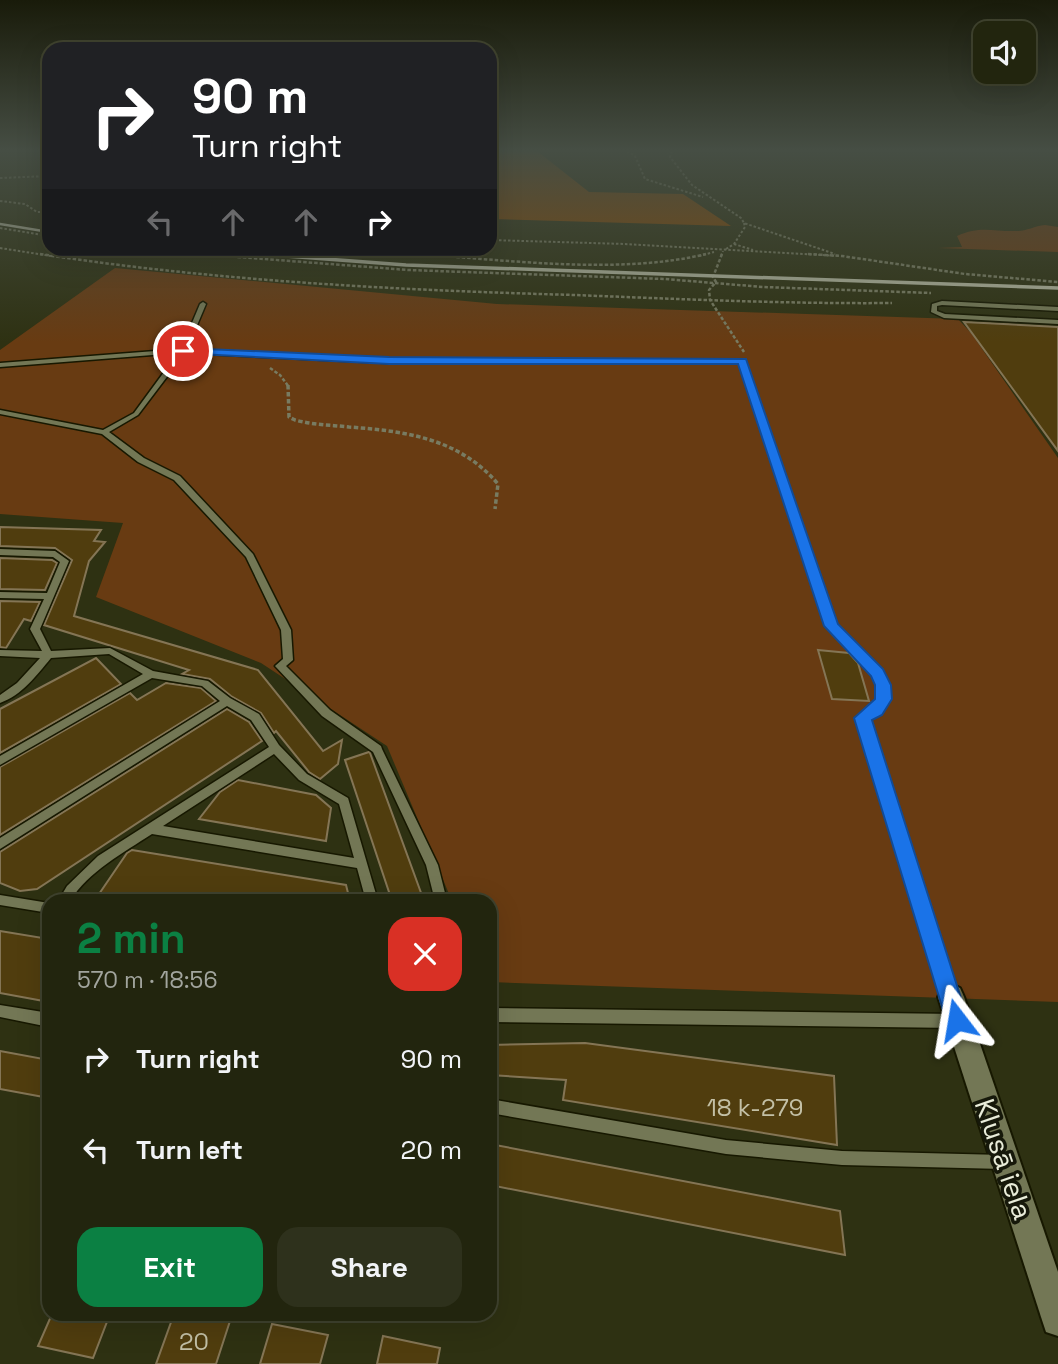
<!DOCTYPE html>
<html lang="en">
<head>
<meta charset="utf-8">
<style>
	:root { --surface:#22250e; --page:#2e311c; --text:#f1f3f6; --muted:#a2a59e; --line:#3f422e; --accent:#0b8043 }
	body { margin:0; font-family:"Space Grotesk",sans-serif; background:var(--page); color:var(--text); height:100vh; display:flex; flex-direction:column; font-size:26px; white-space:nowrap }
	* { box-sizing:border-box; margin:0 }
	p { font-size:23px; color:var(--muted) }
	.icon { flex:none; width:38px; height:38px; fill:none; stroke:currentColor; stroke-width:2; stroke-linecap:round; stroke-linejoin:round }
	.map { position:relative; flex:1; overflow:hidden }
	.drawer { position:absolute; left:42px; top:894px; width:455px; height:427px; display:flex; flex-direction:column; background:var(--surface); border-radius:21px; box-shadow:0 7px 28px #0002,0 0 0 2px var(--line) }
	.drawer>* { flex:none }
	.hud { position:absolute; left:42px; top:42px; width:455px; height:214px; border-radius:21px; box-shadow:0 7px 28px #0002,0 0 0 2px var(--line); background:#202124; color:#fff; overflow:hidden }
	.fabs { position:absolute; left:973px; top:21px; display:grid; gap:14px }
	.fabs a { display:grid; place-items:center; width:63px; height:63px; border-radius:14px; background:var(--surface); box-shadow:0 7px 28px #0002,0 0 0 2px var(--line); font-size:35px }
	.pin { position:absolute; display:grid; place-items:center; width:60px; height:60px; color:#fff; margin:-30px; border:4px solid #fff; border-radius:50%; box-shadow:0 2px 7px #0007 }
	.me { position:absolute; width:77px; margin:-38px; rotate:346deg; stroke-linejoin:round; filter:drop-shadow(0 0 5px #0008) }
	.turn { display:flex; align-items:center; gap:24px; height:147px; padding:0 35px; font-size:32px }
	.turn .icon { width:91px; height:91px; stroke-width:2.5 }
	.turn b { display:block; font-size:49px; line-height:60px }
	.lanes { display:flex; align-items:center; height:66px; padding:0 35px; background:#0003; justify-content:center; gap:35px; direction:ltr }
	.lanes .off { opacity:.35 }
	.round { display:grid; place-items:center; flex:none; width:74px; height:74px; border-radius:21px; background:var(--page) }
	.headline { display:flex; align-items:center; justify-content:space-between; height:119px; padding:0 35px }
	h1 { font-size:42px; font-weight:800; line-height:52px; color:var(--accent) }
	.button { display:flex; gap:14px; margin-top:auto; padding:14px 35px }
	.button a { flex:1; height:80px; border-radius:21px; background:var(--accent); color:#fff; font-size:28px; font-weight:800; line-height:80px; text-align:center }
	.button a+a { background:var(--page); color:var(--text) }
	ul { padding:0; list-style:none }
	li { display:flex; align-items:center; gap:21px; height:91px; padding:0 35px }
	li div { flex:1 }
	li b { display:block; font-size:26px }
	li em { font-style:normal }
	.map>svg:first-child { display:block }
	.green { fill:#683b12 }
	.forest { fill:#864600 }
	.building { fill:#503d0e; stroke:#847555; stroke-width:2 }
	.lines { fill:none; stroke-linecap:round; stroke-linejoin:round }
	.service-casing { stroke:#171800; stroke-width:3 }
	.minor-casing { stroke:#171800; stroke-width:4 }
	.path-far2 { stroke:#787b61; stroke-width:2; stroke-dasharray:2.5 2; stroke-linecap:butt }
	.path-far1 { stroke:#787b61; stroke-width:2.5; stroke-dasharray:3.5 2; stroke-linecap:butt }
	.path { stroke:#787b61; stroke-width:3.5; stroke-dasharray:4.5 2.5; stroke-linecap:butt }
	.service { fill:#737755; fill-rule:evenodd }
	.minor { fill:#737755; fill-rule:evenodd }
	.rail-far1 { stroke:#b0b39c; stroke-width:2.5 }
	.rail { stroke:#b0b39c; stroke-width:3.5 }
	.route { fill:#1a73e8; stroke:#114b97; stroke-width:2 }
	.labels { text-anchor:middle; stroke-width:7; stroke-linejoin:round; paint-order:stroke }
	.near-number-label { font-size:24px; fill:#c3c0a6 }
	.near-street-label { font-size:28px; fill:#e9ecd9; stroke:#16180a }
</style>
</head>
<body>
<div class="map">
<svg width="1058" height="1364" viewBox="0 0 1058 1364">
	<rect width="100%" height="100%" fill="#2e3112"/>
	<path class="green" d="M1045,225l13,2v25l-120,-4 24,-1 -5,-11c24,-11 36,-4 61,-5 8,0 17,-5 27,-6z
		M115,268l382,36 461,15 13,14 87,125v544l-568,-20v-81h-38l-65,-155 -126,-83 -165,-66 27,-74 -123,-9v-164z"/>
	<path class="forest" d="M490,151h47l52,41 94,2 48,32 -241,-7z"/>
	<path class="building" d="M964,322l94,5v124z
		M0,527l101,3 -7,11 11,1 -16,19 -15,55 184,54 65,81 19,-11 -4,24 -18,15 -11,-7 -33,-41 -2,2 -13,-20 -30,-17 -21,-17 -28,-5 7,-4 -145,-45 28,-65 -17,-12 -55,-2z
		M0,558l52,2 5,3 -12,27 -45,-1z
		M0,601l40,1 -9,19 -7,-2 -18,29 -6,-1z
		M818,650l31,3 9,10 11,38 -37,-2z
		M96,658l25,26 -121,69v-44z
		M166,683l35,5 15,13 -216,134v-68l130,-74 7,7z
		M227,709l22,13 13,19 -225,148 -17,2 -20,-8v-31z
		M369,752l1,1 54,148h-32l-47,-141z
		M238,780l78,15 15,13 -5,33 -127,-22 21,-27z
		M132,850l214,35 4,16h-229l-24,-4 30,-44z
		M0,931l49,8v63l-49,-9z
		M585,1043l249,33 3,69 -274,-45 3,-20 -76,-5v-30z
		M0,1051l49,9v38l-49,-9z
		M490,1144l350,67 5,44 -355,-70z
		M52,1314h58l-17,44 -55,-12z
		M174,1314h24l32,7 -14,43h-60z
		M272,1324l56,11 -8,29h-60z
		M383,1336l57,12 -3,16h-60z"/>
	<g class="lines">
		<g class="service-casing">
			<path id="service" d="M942,301l116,6v4l-116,-6 -5,1v5l8,3 113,6v4l-114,-6 -13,-6 1,-8z
				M203,302l3,2 -19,45 202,10 355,1 92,265 44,46 8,14v14l-2,3 -6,11 -12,6 89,278 -1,4 -5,2 -5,-2 -1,-4 -87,-279c4,-4 10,-6 14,-10 10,-10 6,-22 1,-33l-46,-49 -88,-263h-350l-204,-10 -47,62 -29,17 35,26 36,18 73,78 38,76 2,30 -7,6 44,44 51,36 1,3 56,116 9,36h-12l-9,-36 -53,-113 -51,-36 -47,-50 8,-7 -2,-29 -35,-73 -72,-77 -36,-18 -36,-28 -102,-20v-4l103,20 31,-17 44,-60 -178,14v-4l181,-14 19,-45z
				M0,549l55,2 14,10 -29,68 11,22 59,-3 43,23 55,10 22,17 29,16 20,31 28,29 41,24 30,103h-12l-9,-33 -205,-34c-29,19 -63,37 -82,67h-12l9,-15 31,-30 171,-109 -18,-27 -24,-14 -227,143v-11l220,-137 -18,-15 -50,-8 -152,87v-9l143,-82 -34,-20 -58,4c-15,18 -29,37 -51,45v-8l17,-12 23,-25 -40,-2v-6l42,1 -12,-22 14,-30 -44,-1v-6l47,1 13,-31 -7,-5 -53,-2zM274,754l25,26 40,24 15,54 -191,-32z
				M0,895l49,8v10l-49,-8z
				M0,1005l49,8v14l-49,-10z
				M490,1008l467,6 5,2 2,5 -2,5 -5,2 -467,-6z
				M490,1099l236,41 116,11 161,4 5,2 2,5 -2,5 -5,2 -161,-4 -116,-11 -236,-41z"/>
		</g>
		<g class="minor-casing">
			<path id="minor" d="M951,984l9,4 4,9 94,275v64l-12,-4 -4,-12 -104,-323 4,-9z"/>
		</g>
		<path class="path-far2" d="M627,151l8,5 10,23 58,18
			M672,151l-2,6 22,28 49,33 3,5 91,31
			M0,178l49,-2
			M0,201l25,3 12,8h12
			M0,228l49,8
			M490,240l135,4 215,12
			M734,244l19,6
			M0,248l51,8
			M143,248l73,8
			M327,248l117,8
			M726,249l8,-5 11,-17 -1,-4
			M699,256l15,-4
			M721,256l2,-5"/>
		<path class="path-far1" d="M40,254c176,27 355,36 534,41 106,4 212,9 318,8
			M199,254l209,16 257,9 98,8 168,6
			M418,254c88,6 203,21 288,0
			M722,254l-9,23 3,5 -7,8 1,10 34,52
			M808,254l34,2 123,18 93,8
			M270,368l10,7 9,12"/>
		<path class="path" d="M288,385l1,32 6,3c18,5 36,5 54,7 57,4 111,12 149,57l-3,25"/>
		<use href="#service" class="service"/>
		<use href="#minor" class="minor"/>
		<path class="rail-far1" d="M0,224l49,8
			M177,248l106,8"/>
		<path class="rail" d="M259,254l147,11 652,23"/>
	</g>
	<linearGradient id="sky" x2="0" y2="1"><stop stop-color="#191b0a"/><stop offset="0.44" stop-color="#464e44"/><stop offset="1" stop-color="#464e44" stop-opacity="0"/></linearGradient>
	<rect width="1058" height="342" fill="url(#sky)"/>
	<path class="route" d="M183,348l206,9 357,2 92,265 45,45 8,16 1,14 -10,16 -10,5 96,300 -3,8 -8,3 -8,-3 -3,-8 -92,-302 21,-19v-14l-4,-9 -47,-50 -86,-262h-349l-210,-11v-4z"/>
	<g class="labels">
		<g class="near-number-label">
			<text x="755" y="1116">18 k-279</text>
			<text x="194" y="1350">20</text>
		</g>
		<g class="near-street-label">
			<text transform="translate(1004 1159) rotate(71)" y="10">Klusā iela</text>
		</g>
	</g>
</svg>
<div class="fabs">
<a><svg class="icon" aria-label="sound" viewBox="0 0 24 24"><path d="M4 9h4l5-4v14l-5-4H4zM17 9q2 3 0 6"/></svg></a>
</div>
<div class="pin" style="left:183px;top:351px;background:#d93025"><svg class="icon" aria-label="arrive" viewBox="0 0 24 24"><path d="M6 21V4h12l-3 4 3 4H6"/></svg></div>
<svg class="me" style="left:957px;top:1020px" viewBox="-20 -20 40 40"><path d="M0-17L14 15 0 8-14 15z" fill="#1a73e8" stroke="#fff" stroke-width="4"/></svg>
<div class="hud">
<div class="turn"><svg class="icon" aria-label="right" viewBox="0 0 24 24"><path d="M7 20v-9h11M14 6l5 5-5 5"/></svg><div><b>90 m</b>Turn right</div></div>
<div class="lanes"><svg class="icon off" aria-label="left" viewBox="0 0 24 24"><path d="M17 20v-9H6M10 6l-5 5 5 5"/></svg><svg class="icon off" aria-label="ahead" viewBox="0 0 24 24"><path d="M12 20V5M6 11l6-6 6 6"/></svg><svg class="icon off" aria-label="ahead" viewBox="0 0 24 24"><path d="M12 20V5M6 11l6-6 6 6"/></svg><svg class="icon" aria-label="right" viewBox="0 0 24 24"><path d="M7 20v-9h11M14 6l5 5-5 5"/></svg></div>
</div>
<section class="drawer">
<div class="headline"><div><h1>2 min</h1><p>570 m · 18:56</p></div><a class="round" style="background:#d93025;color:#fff"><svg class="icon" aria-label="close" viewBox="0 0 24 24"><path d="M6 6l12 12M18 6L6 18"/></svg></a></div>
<ul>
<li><svg class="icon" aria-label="right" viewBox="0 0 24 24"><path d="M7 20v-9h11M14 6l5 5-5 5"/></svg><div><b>Turn right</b></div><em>90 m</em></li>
<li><svg class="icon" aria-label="left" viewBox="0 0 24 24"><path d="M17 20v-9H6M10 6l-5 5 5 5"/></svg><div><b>Turn left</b></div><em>20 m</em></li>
</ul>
<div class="button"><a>Exit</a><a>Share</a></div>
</section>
</div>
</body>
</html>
